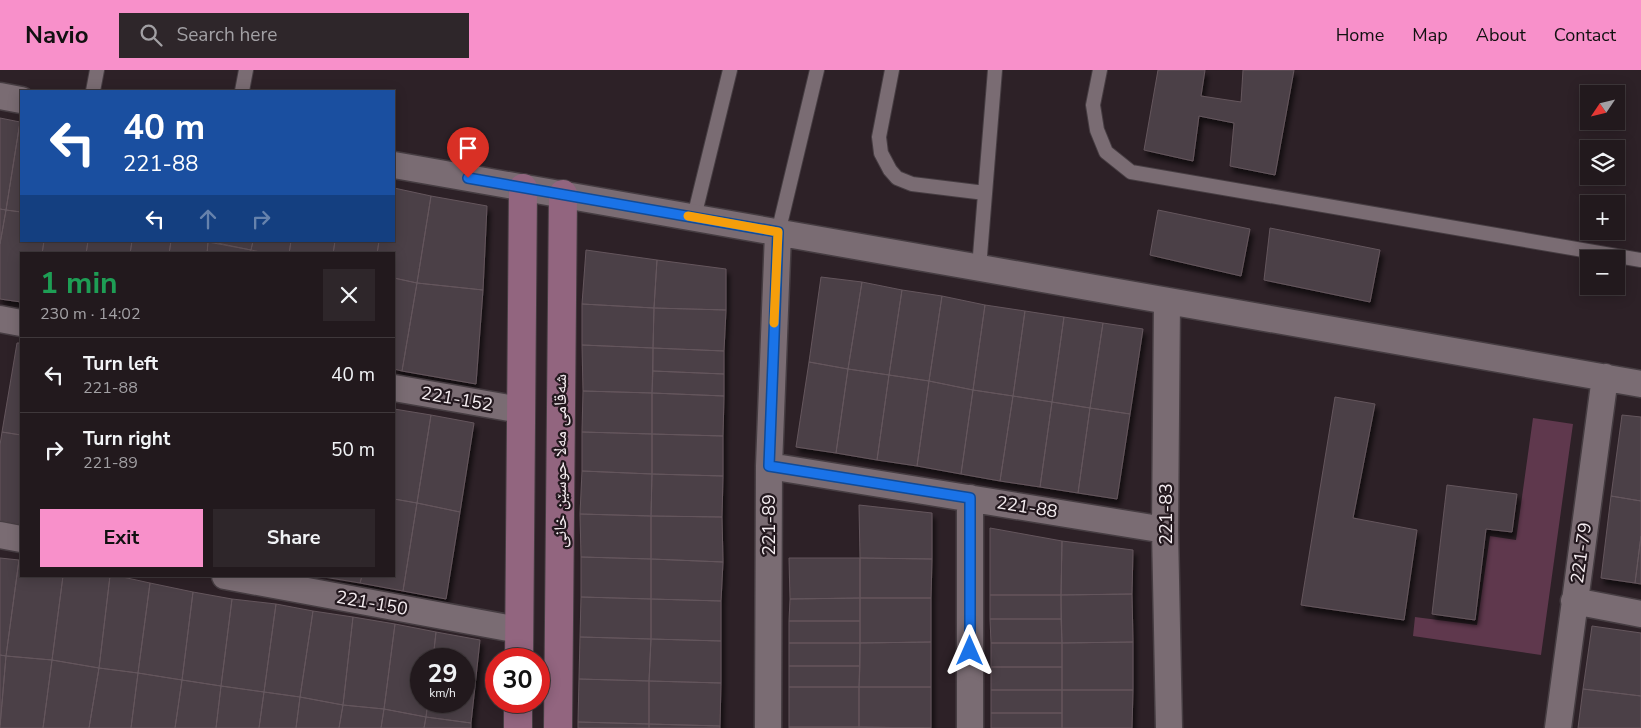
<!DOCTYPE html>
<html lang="en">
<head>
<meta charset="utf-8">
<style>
	:root { --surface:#22191d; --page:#2e262a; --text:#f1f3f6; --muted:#a2a0a4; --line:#3f383b; --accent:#f890ca }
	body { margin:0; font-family:"Nunito Sans","Noto Naskh Arabic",sans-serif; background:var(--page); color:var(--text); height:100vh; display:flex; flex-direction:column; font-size:19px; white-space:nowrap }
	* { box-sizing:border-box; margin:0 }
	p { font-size:16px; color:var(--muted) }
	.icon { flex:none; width:28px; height:28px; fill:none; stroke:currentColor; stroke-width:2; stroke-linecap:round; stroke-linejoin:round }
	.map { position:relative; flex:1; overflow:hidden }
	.details { position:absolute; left:20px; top:182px; width:375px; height:325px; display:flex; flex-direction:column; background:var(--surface); border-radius:0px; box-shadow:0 2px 12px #0003,0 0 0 1px var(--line) }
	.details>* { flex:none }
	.hud { position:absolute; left:20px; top:20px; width:375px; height:152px; border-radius:0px; box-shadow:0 2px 12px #0003,0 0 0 1px var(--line); background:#1a4fa0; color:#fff; overflow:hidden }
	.needle { width:32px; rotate:235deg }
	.controls { position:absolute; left:1580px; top:15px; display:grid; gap:10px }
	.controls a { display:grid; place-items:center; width:45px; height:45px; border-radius:0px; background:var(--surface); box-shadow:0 2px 12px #0003,0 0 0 1px var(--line); font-size:25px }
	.speed { position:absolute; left:410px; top:578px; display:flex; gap:10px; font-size:25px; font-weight:700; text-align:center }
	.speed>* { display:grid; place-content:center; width:65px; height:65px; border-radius:50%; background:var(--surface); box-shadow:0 2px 12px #0003,0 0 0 1px var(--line); line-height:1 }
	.speed small { font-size:12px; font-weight:400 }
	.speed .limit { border:8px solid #d22; background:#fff; color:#111 }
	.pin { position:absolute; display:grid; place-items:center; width:42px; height:42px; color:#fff; margin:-51px -21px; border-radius:50% 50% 50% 0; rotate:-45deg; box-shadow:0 0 5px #0007 }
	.pin .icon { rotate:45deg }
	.me { position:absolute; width:55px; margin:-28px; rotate:0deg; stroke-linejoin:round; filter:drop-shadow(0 0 4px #0008) }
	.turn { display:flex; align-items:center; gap:18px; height:105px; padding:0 20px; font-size:22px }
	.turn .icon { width:65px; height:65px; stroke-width:2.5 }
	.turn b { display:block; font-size:35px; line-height:42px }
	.lanes { display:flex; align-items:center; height:48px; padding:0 20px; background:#0003; justify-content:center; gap:25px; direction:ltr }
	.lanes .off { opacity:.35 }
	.round { display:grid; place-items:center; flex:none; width:52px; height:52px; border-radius:0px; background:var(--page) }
	.head { display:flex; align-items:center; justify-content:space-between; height:85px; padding:0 20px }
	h1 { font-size:30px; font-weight:700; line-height:38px; color:#1e9e55 }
	.primary-button { display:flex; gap:10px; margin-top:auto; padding:10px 20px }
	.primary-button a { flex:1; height:58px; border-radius:0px; background:var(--accent); color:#111; font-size:20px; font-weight:700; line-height:58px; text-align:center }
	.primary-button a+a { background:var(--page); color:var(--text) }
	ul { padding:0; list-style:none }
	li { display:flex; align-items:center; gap:15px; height:75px; padding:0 20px; border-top:1px solid var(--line) }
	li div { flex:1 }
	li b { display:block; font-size:19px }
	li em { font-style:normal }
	header { display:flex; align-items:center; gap:30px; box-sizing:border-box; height:70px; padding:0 25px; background:var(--accent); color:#111 }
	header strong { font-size:24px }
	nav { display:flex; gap:28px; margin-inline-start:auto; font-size:18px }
	.search { width:350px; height:45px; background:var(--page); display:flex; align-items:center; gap:12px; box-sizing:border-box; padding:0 18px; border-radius:0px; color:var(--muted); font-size:19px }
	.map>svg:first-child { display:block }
	.green { fill:#5f384d }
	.building { fill:#4c3f46; stroke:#64565d; filter:url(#shadow) }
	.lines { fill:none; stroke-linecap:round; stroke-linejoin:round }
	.lane-casing { stroke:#463d42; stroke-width:16 }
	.street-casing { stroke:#463d42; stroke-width:29 }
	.secondary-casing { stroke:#463d42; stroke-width:30 }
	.lane { stroke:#7a6c73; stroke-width:14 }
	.street { stroke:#7a6c73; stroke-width:26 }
	.secondary { stroke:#92657f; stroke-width:28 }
	.route-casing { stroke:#114b97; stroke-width:12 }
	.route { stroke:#1a73e8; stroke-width:9 }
	.slow { stroke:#f59e0b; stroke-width:9 }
	.labels { text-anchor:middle; stroke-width:4.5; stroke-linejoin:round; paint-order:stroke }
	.street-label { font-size:18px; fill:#f5edf1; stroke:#23181e }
</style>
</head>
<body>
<header>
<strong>Navio</strong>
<div class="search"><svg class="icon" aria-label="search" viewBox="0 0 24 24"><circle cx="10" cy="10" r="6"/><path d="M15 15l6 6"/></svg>Search here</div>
<nav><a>Home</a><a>Map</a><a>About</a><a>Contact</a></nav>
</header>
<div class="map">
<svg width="1641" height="658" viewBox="0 0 1641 658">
	<defs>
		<filter id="shadow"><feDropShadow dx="3" dy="5.5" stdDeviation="2.5" flood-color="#0009"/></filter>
	</defs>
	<rect width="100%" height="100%" fill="#2d2127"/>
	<path class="green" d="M1533,348l40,6 -32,231 -128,-19 2,-19 62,8 13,-89 26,4z"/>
	<path class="building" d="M1158,0h47l-4,26 40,6 2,-32h51l-19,105 -45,-9 4,-43 -35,-7 -6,45 -49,-11z
		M0,48l20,4 -14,88 -6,-1z
		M20,52h1v90l-15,-2z
		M394,118l37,8 -14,87 -23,-5v-24h-17l2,-13h15z
		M431,126l56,10 -4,84 -66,-7z
		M0,139l6,1 -6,34z
		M6,140l15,2v29h23l-2,13h-21v48l-21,-3v-55z
		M1158,140l92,19 -9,47 -91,-21z
		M1270,158l110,22 -10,52 -106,-22z
		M44,171h44l-2,13h-44z
		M88,171h44l-2,13h-44z
		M132,171h39l-2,13h-39z
		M171,171l37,1 -1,12h-38z
		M208,171h45l-2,9z
		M253,171h38l-2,13h-19l-19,-4z
		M291,171h44l-2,13h-44z
		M335,171h44l-2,13h-44z
		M208,172l43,8v4h-44z
		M586,180l71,10 -3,48 -72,-4z
		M657,190l69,9v41l-72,-2z
		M821,207l41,5 -14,87 -39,-7z
		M394,208l23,5 -15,88 -8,-2z
		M862,212l40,8 -13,85 -41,-6z
		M417,213l66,7 -7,94 -74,-13z
		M902,220l40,6 -13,85 -40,-6z
		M942,226l43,9 -12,85 -44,-9z
		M582,234l72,4 -1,40 -71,-3z
		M985,235l40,6 -12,85 -40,-6z
		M654,238l72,2 -2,41 -71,-3z
		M1025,241l39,6 -12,85 -39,-6z
		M1064,247l39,6 -13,85 -38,-6z
		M1103,253l40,6 -13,85 -40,-6z
		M17,273h4v92l-19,-3z
		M582,275l71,3 -1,45 -69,-2z
		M653,278l71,3v23l-71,-3z
		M809,292l39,7 -12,84 -40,-6z
		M848,299l41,6 -12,85 -41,-7z
		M653,301l71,3v22l-72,-3z
		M889,305l40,6 -12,85 -40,-6z
		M929,311l44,9 -12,84 -44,-8z
		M973,320l40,6 -13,85 -39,-7z
		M583,321l69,2v41l-70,-2z
		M652,323l72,3 -1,40 -71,-2z
		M1013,326l39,6 -12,85 -40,-6z
		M1335,327l40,7 -22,114 64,12 -13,90 -103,-15z
		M1052,332l38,6 -12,85 -38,-6z
		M1090,338l40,6 -13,85 -39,-6z
		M394,339l37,6 -14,88 -23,-4z
		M431,345l43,8 -14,89 -43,-9z
		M1622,345l19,2v84l-30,-5z
		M2,362l19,3v90l-21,-4v-76z
		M582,362l70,2v40l-70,-3z
		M652,364l71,2v40l-71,-2z
		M582,401l70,3 -1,42 -71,-2z
		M652,404l71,2 -1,41 -71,-1z
		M1447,415l70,9 -5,38 -26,-3 -11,91 -43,-6z
		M1611,426l30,5v35l-6,47 -34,-5z
		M394,429l23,4 -14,88 -43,-8 2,-7h32z
		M417,433l43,9 -14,87 -43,-8z
		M859,435l73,8v46l-72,-1z
		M580,444l71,2v43l-70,-2z
		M651,446l71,1 1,45 -72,-3z
		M990,458l72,13 -1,54h-71z
		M1641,466v48l-6,-1z
		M1062,471l71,9 -1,44 -71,1z
		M581,487l70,2v40l-70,-2z
		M0,488l19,2 -13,96 -6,-1z
		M789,488h71v40l-70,1z
		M860,488l72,1 -1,39h-71z
		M651,489l72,3 -2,39 -70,-2z
		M19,490l2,1v15h42l-11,84 -46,-4z
		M63,506h47l-11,92 -47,-8z
		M110,506h8l32,7 -12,90 -39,-5z
		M318,506h44l-2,7z
		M150,513l43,9 -11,88 -44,-7z
		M193,522l39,7 -11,87 -39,-6z
		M1132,524l1,48 -71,1 -1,-48z
		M990,525h71v24h-71z
		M581,527l70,2v40l-71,-2z
		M860,528v23h-71l1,-22z
		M860,528h71v44l-71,1z
		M232,529l44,5 -12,88 -43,-6z
		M651,529l70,2v40l-70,-2z
		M276,534l37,7 -13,86 -36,-5z
		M313,541l40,6 -10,88 -43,-8z
		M353,547l42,7 -11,85 -41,-4z
		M990,549h71l1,24h-71z
		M789,551h71v22h-71z
		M395,554l41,8 -3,27h-12v42h7l-2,16 -42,-8z
		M1592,556l49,7v63l-58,-7z
		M436,562l44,8 -9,83 -45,-6 2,-16h36v-42h-31z
		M580,567l71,2 -2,42 -70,-2z
		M651,569l70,2v42l-72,-2z
		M931,572v45h-72l1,-44z
		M1133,572v48h-71v-47z
		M789,573h71v23h-71z
		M991,573h71v24h-71z
		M0,585l6,1 -6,69z
		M6,586l46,4 -9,68h-43z
		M52,590l47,8 -10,60h-46z
		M789,596h71l-1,21h-70z
		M991,597h71v23h-71z
		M99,598l39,5 -7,55h-42z
		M138,603l44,7 -7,48h-44z
		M579,609l70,2v43l-71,-2z
		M182,610l39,6 -5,42h-41z
		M649,611l72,2 -1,43 -71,-2z
		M221,616l43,6 -5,36h-43z
		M789,617h70v40h-70z
		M859,617h72v41l-72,-1z
		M1583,619l58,7v32h-63z
		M991,620h71v23h-71z
		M1062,620h71l-1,38h-70z
		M264,622l36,5 -4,31h-37z
		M300,627l43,8 -4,23h-43z
		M343,635l41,4 -3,19h-42z
		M384,639l42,8 -2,11h-43z
		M991,643h71v15h-71z
		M426,647l45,6v5h-47z
		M578,652l71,2v4h-71z
		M649,654l71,2v2h-71z
		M789,657h70v1h-70z
		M859,657l72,1h-72z"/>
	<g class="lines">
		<g class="lane-casing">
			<path id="lane" d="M892,0l-13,67 2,16 9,17 7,8 15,6 73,9
				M1100,0l-7,35 4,25 9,22 25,20 510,88
				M93,21l4,-21
				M242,21l4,-21
				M694,147l36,-147
				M778,163l39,-163
				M979,198l16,-198"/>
		</g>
		<g class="street-casing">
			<path id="street" d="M0,26l21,4
				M394,95l1247,219
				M1167,231l-2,229 4,198
				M0,249l21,4
				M394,318l127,22
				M769,396l396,64
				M0,465l21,4
				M225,506l294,54
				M1574,531l67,13
				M768,658l1,-262 9,-233
				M970,658v-230
				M1558,658l47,-351"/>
		</g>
		<g class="secondary-casing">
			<path id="secondary" d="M519,589l4,-471
				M518,658v-27
				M558,658l5,-534"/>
		</g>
		<use href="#lane" class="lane"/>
		<use href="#street" class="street"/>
		<use href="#secondary" class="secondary"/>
	</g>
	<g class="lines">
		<g class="route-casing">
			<path id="route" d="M468,108l310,54 -9,234 201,32v153"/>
		</g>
		<use href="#route" class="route"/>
		<path class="slow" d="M688,146l90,16 -4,91"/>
	</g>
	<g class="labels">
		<g class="street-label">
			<text transform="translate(457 329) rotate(10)" y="6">221-152</text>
			<text transform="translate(560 391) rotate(-90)" y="6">شەقامی مەلا حوسێن خانی</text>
			<text transform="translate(1027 437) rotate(9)" y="6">221-88</text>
			<text transform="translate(1166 444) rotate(-90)" y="6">221-83</text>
			<text transform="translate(769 455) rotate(-90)" y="6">221-89</text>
			<text transform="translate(1581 483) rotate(-82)" y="6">221-79</text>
			<text transform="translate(372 533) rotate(10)" y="6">221-150</text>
		</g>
	</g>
</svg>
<div class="controls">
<a><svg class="needle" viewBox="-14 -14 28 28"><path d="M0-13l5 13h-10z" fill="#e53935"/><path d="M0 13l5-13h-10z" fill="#a2a0a4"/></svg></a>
<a><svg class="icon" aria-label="layers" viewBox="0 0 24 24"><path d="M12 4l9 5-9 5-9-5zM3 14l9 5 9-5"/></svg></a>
<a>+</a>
<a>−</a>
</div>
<div class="speed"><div>29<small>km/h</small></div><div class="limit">30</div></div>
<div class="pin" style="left:468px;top:108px;background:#d93025"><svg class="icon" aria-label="arrive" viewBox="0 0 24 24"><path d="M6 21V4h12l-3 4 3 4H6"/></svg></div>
<svg class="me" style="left:970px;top:581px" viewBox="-20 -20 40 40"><path d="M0-17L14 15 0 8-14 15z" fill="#1a73e8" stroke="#fff" stroke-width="4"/></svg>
<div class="hud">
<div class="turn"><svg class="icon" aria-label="left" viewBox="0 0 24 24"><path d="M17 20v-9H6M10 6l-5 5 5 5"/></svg><div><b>40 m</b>221-88</div></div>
<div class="lanes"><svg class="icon" aria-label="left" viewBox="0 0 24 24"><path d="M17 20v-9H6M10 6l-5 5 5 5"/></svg><svg class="icon off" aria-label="ahead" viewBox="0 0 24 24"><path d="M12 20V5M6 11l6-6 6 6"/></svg><svg class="icon off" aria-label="right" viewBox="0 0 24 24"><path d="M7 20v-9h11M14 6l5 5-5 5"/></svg></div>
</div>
<section class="details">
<div class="head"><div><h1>1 min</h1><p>230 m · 14:02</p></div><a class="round"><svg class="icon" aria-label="close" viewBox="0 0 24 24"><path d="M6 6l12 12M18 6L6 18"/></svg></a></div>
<ul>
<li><svg class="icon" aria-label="left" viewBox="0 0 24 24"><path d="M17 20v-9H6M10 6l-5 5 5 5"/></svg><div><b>Turn left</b><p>221-88</p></div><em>40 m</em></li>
<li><svg class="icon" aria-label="right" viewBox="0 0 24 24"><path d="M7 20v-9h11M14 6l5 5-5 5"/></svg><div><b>Turn right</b><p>221-89</p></div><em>50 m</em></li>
</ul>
<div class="primary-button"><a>Exit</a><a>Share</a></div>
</section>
</div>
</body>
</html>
